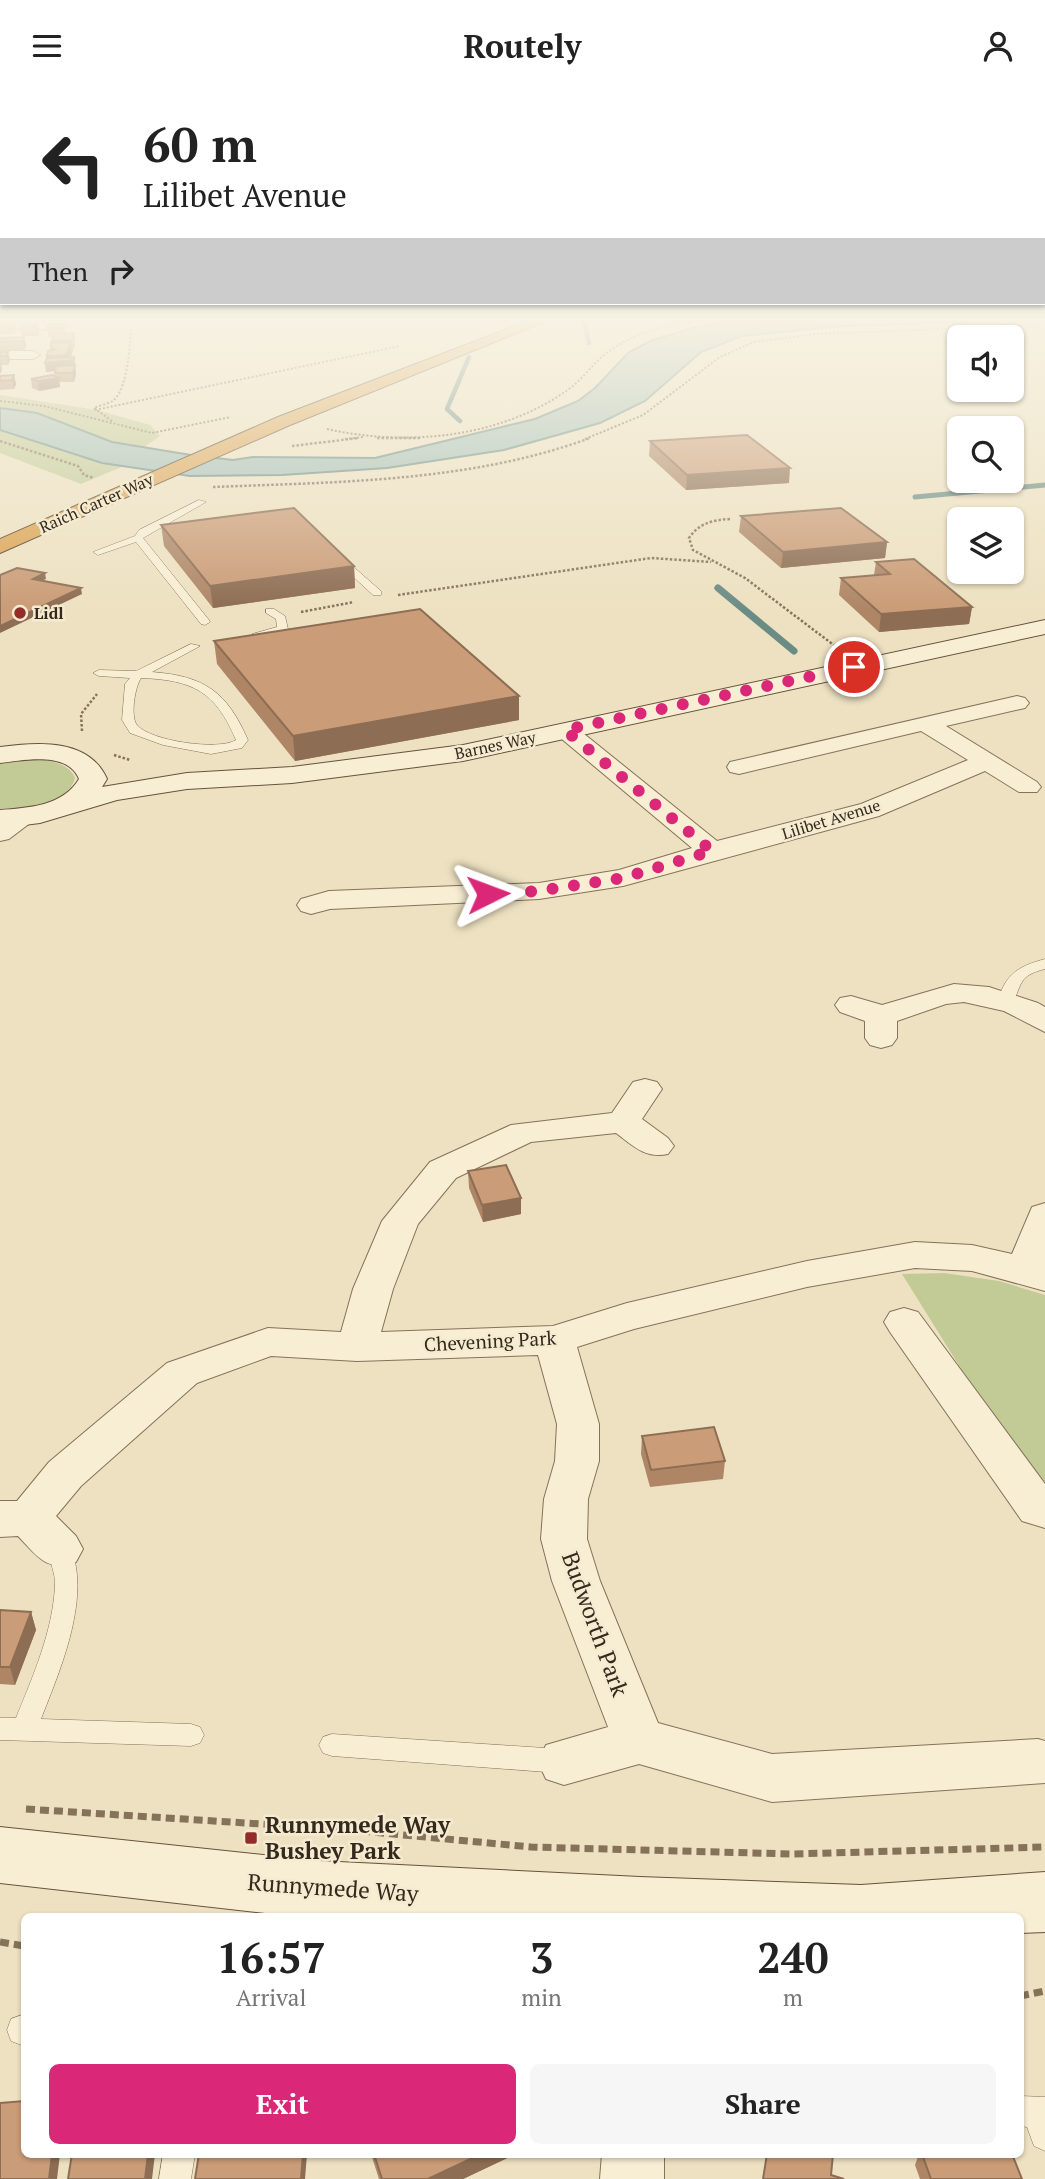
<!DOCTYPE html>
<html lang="en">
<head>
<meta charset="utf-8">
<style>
	:root { --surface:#fff; --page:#f6f6f6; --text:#222; --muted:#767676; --accent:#db2777 }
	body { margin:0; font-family:"PT Serif",serif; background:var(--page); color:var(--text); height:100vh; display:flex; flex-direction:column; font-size:26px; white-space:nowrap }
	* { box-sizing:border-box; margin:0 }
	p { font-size:23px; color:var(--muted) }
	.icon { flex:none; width:38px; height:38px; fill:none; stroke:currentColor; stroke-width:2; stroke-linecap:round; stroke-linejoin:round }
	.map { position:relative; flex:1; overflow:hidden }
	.details { position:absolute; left:21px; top:1822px; width:1003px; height:245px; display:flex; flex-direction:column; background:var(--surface); border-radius:10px; box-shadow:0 2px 5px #0004 }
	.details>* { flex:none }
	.top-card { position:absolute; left:0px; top:0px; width:1046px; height:214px; box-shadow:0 2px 5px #0004; background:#fff; color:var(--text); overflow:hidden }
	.buttons { position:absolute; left:947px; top:234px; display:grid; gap:14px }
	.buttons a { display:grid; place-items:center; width:77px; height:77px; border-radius:10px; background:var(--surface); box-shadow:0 2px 5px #0004; font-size:35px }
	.pin { position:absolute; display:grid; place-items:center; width:60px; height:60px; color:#fff; margin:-30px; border:4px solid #fff; border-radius:50%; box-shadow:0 2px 7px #0007 }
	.me { position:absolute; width:77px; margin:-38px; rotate:87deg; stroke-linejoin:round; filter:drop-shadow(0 0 5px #0008) }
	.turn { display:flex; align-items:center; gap:24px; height:147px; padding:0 28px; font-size:32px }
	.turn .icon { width:91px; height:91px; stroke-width:2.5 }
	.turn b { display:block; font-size:49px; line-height:60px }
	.then { display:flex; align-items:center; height:66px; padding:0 28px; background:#0003; gap:14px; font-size:26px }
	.eta { display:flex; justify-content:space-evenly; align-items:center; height:119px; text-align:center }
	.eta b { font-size:42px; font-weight:700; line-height:49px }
	.button { display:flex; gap:14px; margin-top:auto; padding:14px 28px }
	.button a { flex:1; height:80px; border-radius:10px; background:var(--accent); color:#fff; font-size:28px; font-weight:700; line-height:80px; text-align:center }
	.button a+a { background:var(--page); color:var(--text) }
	header { display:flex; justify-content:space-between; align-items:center; height:91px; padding:0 28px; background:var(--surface); font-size:32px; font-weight:700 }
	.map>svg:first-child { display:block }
	.green { fill:#c2ca95 }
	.water { fill:#a3bfb8; stroke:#6b8c85; stroke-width:2 }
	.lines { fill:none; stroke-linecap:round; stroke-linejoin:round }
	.stream-far2 { stroke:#6b8c85; stroke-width:4.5 }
	.stream-far1 { stroke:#6b8c85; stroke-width:5 }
	.stream { stroke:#6b8c85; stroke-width:7 }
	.lane-casing { stroke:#857259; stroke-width:1 }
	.street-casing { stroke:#857259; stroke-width:2 }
	.secondary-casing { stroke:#67533c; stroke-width:2 }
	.highway-casing { stroke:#53402d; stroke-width:2 }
	.path-far2 { stroke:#857259; stroke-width:2; stroke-dasharray:2 2; stroke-linecap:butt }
	.path-far1 { stroke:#857259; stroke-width:2.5; stroke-dasharray:2.5 2; stroke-linecap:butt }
	.path { stroke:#857259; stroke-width:7; stroke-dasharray:9 5; stroke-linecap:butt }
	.lane { fill:#f8eed4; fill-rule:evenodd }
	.street { fill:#f8eed4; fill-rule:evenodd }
	.secondary { fill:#f8eed4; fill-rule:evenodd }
	.highway { fill:#dba352; fill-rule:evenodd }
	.wall { fill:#ae8666 }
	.shaded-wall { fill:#8d6d53 }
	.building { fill:#ca9c77; stroke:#8d6d53; stroke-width:2 }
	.route { stroke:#db2777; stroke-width:12; stroke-dasharray:0 21.6 }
	.poi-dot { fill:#932d2a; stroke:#f4ebd0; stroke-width:2.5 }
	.labels { text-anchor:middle; stroke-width:5; stroke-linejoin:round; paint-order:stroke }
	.far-street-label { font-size:16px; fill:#35291d; stroke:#f4ebd0 }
	.far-poi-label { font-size:16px; font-weight:bold; fill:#35291d; stroke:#f4ebd0; text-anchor:start }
	.street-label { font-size:19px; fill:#35291d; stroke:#f4ebd0 }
	.near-street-label { font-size:23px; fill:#35291d; stroke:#f4ebd0 }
	.near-poi-label { font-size:23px; font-weight:bold; fill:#35291d; stroke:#f4ebd0; text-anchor:start }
</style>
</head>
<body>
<header><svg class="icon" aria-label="menu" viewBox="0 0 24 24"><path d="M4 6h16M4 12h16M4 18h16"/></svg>Routely<svg class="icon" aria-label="person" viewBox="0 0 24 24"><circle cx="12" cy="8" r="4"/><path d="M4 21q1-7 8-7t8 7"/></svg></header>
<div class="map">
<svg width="1045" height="2088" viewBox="0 0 1045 2088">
	<rect width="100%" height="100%" fill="#ede1c1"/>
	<path class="green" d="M0,304l97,15 53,15 10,11 -16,11 -32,-5 -75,-29 -37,-5z
		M0,339l102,33 22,3 -43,18 -81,-31z
		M23,668c17,1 44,0 52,19 -7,27 -52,32 -75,32v-48z
		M944,1182l55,8 46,14v190l-16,-7 -127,-204z"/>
	<path class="water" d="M753,228h292l-201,7 -102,10 -41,16 -56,49 -45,22 -96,27 -117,18 -105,7 -92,1 -88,-13 -102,-33v-22l37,5 75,29 79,13 42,5 20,-3 122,1 160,-39 43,-18 17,-13 34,-36 24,-12 51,-15z"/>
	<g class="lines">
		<path class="stream-far2" d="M584,228l5,24
			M460,330l-13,-12 22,-52"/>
		<path class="stream-far1" d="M915,406l130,-12
			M717,497l3,2"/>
		<path class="stream" d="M718,497l76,63"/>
		<g class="lane-casing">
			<path id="lane" d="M199,409l7,2 -63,36 66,82 1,2 -5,3 -4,-1 -65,-82 -38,13 -5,-3 42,-16 4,-6z
				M335,465h6l40,35v4h-8l-38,-35z
				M266,518h8l11,7 3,13 -36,9v-4l25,-7 -1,-8 -10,-6z
				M191,553l9,2 -48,26c53,4 75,20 96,68l-6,8 -31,6 -48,-9 -33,-12 -8,-13 3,-36 5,-6 -31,-2 -6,-3 6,-3 37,1zM141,587c52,2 74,13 95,62 -17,11 -86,1 -99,-15 -7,-9 -2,-38 4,-47z
				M1045,868v10c-27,7 -22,14 -33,35h-12l-2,-3c7,-27 21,-35 47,-42z
				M60,1449l8,2c26,51 -8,128 -27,177l150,5 9,3 4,8 -4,8 -9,3 -191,-6v-22h16c17,-42 37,-87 39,-133 1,-14 -10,-29 -3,-43z
				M332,1643l228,15 9,4 4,8 -4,8 -9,4 -228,-17 -9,-3 -4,-8 4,-8z
				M22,1924l2,1v30l-13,-5 -4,-11 4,-11z
				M1020,2005l25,1v54l-11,-5 -7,-19 -7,-1z
				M163,2063h32l-4,25h-32z"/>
		</g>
		<g class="street-casing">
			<path id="street" d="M0,229l45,2 6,4 -6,4 -45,-2z
				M0,260h33l7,4 -7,4h-33z
				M1017,605l8,2 4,5 -4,5 -79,18 91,56 4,5 -4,5h-18l-34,-21 -106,45 -256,70 -84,13 -209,10 -19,5 -10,-3 -4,-6 4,-6 28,-8 210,-8 80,-13 73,-22 -135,-113 -4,-5 4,-5h16l144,116 144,-37 107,-44 -47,-29 -182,43 -9,-2 -3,-5 3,-5z
				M25,718l9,2 4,6 -29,22 -9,2v-20z
				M954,893l35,3 49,16 7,4v25l-41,-21 -40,-9 -18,2 -49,17v17l-5,7 -11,3 -11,-3 -5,-7v-17l-25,-9 -5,-7 5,-7 11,-2 31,9z
				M645,988l12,3 5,7 -20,30 26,19 6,8 -6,8c-22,5 -35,-8 -52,-21l-85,9 -75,36 -38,46 -25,65 -12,43 172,-6 74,-23 180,-42 108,-19 57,3 40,9 20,-47 13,-4v88l-73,-20 -57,-3 -108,19 -173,42 -57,18 22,77v37l-11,38 -1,40 13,42 58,142 114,31 266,-15 7,2v42l-273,19 -133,-38 -75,21 -18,-6 -8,-17 8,-17 62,-18 -56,-146 -11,-42 3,-40 11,-38 2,-37 -19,-69 -181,6 -86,-5 -74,27 -116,103 -25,30 20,20 7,13 -7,13c-30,10 -38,-5 -58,-26l-18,1v-36h17l32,-39 118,-99 101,-35 73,4 12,-43 29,-68 48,-59 81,-37 101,-12 21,-31z
				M904,1217l14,4 127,172v44l-23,-7 -132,-189 -6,-10 6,-10z
				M602,2063h62v25h-64z"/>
		</g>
		<g class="secondary-casing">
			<path id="secondary" d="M1045,529v14l-582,127 -171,22 -105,6 -70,11 -77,23 -40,5v-18c28,-2 63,-4 79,-31 -11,-28 -55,-19 -79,-16v-16c38,-5 89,-9 107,32l-5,8 85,-14 105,-6 171,-22z
				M0,1736l319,34 321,16 221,8 184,-13v60l-25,1v-17h-728l-292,-33z"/>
		</g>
		<g class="highway-casing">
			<path id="highway" d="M533,228h18l-261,106 -290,128v-14l278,-122z"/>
		</g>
		<path class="path-far2" d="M0,310l44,5 108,27 79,-16
			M95,319l305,-64
			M112,330l-18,-13c6,-3 15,-4 20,-8 15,-14 16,-61 18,-81
			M327,338c80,18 174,9 242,-40 14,-10 24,-26 39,-37 30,-23 69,-29 106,-33
			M345,348l18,-2
			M585,348l58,-24 77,-58 34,-15 62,-8 229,-9"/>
		<path class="path-far1" d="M377,347h45
			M0,350l78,25 6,9 10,3
			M292,355l67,-8
			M213,396c125,-5 258,-5 377,-49
			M730,428c-17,1 -31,4 -41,19l4,12 52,28 90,68
			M398,504l253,-37 60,4
			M301,521l53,-10
			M82,640l-1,-17 16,-20
			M114,664l16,5"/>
		<path class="path" d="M26,1718l314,20 191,18 261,7 253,-7
			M0,1851l24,4
			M1020,1905l25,-5"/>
		<use href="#lane" class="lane"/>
		<use href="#street" class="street"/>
		<use href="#secondary" class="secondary"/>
		<use href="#highway" class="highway"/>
	</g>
	<path class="wall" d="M12,228h18l-2,3h-13l1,7 -2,5h-14v-13h12z
		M38,228h18l-2,2h-16z
		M38,232l1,9 -1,4h-16l-2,-8z
		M65,233v10l9,-1 1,9 -1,7h-2l-2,8h4l2,17 -2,8h-15l1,5 -21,4 -7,-3 -1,-9 24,-2v-6l-9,1 -1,-9 2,-7 4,-6 2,-13h-4l-2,-9z
		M24,246l2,9 -2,4 -24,1v-13z
		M0,261h8l2,8 -2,5h-7l1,5 -2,4z
		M14,284l2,9 -2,5 -14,1v-14z
		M650,350l139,42 -103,7 -37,-34z
		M741,425l146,26 -2,16 -104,10 -42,-36z
		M161,434l193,41 1,22 -142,20 -49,-62z
		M876,471l96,45 -3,17 -90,8 -40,-37 2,-17 33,-3z
		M214,550l305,79 -224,41 -78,-97z
		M468,1080l53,27v16l-38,8 -14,-34z
		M642,1345l83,25 -2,18 -73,8 -9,-33z
		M0,1519l31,2 5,18 -21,55 -15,-1z
		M371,2063h145l-53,25h-84z
		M919,2063h93l10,25h-102l-5,-14z"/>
	<path class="shaded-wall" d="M14,230l2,8 -2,5 -1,-9z
		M38,232l1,9 -1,4 -2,-9z
		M24,246l2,9 -2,4 -2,-9z
		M71,251l2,9 -4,10 5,-4 2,17 -2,8 -1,-9 1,-4 -28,3 -1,-9 22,-2 -1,-6z
		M8,261l2,8 -2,5 -2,-9z
		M1,270l1,9 -2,4v-11z
		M14,284l2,9 -2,5 -2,-9z
		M59,287l1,9 -21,4 -1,-10z
		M790,377l-1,15 -103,7 1,-15z
		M887,451l-2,16 -104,10 2,-16z
		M354,475l1,22 -142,20 -3,-22z
		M45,482l1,6 -12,5 -1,-5z
		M81,497l1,6 -82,39v-7z
		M972,516l-3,17 -90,8 2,-18z
		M519,605v24l-224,41 -2,-25z
		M521,1107v16l-38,8 -1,-17z
		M31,1521l5,18 -21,55 -5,-18z
		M52,2063h8l-3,25h-8z
		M148,2063h7l-3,25h-7z
		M303,2063h4l-2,25h-4z
		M481,2063h35l-53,25h-35z"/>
	<path class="building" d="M0,230h14l-1,4 -13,1z
		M38,232l-2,4 -16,1 2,-4z
		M49,233h16l-2,4h-16z
		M74,242l-1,7 -21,1 2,-7z
		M24,246l-2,4 -22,1v-4z
		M71,251l-5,13 -19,1 1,-5 9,-2h-6v-6z
		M0,261h8l-2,4h-6z
		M74,266v3l-29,3 2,-5z
		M75,274l-2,8h-18l1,-7z
		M14,284l-2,5 -12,1v-5z
		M52,284l7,3 -21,3 -7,-2z
		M747,344l43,33 -103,7 -37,-34z
		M294,417l60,58 -144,20 -49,-61z
		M841,417l46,34 -104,10 -42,-36z
		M914,468l58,48 -91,7 -40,-36 49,-4 -14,-12z
		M17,477l28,5 -12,6 48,9 -81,38v-51z
		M420,518l99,87 -226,40 -79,-95z
		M506,1074l15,33 -39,7 -14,-34z
		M714,1336l11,34 -74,9 -9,-34z
		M0,1519l31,2 -21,55h-10z
		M24,2010v53h28l-3,25h-49v-76z
		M72,2063h76l-3,25h-77z
		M199,2063h104l-2,25h-106z
		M374,2063h107l-53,25h-46z
		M767,2063h66l-2,21 13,4h-81z
		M922,2063h90l10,25h-91z"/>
	<linearGradient id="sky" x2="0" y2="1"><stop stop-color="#8cb8d5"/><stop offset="0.44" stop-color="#f7f2e3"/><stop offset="1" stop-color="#f7f2e3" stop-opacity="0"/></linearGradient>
	<rect width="1045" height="520" fill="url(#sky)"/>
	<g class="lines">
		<path class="route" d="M488,803l50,-3 85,-13 89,-27 -147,-121 289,-63"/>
	</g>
	<g class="poi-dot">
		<circle cx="20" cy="522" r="7"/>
		<rect x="244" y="1740" width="14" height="14" rx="3.5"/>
	</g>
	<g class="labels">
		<g class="far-street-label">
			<text transform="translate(96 412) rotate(-24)" y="6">Raich Carter Way</text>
			<text transform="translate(495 654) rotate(-12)" y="6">Barnes Way</text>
			<text transform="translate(831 728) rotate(-17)" y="6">Lilibet Avenue</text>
		</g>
		<g class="far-poi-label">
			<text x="34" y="528">Lidl</text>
		</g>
		<g class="street-label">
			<text transform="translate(490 1250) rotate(-3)" y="7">Chevening Park</text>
		</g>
		<g class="near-street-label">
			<text transform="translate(595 1533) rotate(70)" y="8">Budworth Park</text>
			<text transform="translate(333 1797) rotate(4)" y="8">Runnymede Way</text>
		</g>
		<g class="near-poi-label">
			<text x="265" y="1742">Runnymede Way<tspan x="265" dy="26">Bushey Park</tspan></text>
		</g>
	</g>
</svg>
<div class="buttons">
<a><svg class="icon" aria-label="sound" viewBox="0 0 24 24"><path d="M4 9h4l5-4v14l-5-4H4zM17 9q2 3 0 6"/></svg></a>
<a><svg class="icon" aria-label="search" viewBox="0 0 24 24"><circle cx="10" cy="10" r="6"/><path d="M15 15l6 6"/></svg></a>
<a><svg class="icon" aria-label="layers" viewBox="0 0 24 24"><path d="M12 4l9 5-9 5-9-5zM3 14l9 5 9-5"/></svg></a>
</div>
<div class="pin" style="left:854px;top:576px;background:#d93025"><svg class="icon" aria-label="arrive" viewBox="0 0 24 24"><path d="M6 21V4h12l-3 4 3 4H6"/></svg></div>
<svg class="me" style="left:488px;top:803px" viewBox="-20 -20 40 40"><path d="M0-17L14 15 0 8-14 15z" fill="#db2777" stroke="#fff" stroke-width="4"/></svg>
<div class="top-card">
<div class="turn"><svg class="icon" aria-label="left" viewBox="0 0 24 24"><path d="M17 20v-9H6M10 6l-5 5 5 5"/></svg><div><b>60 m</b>Lilibet Avenue</div></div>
<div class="then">Then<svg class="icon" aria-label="right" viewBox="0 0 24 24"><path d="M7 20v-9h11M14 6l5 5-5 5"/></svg></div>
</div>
<section class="details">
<div class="eta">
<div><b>16:57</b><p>Arrival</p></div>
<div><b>3</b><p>min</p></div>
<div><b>240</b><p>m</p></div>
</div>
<div class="button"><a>Exit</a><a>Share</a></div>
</section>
</div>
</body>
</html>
